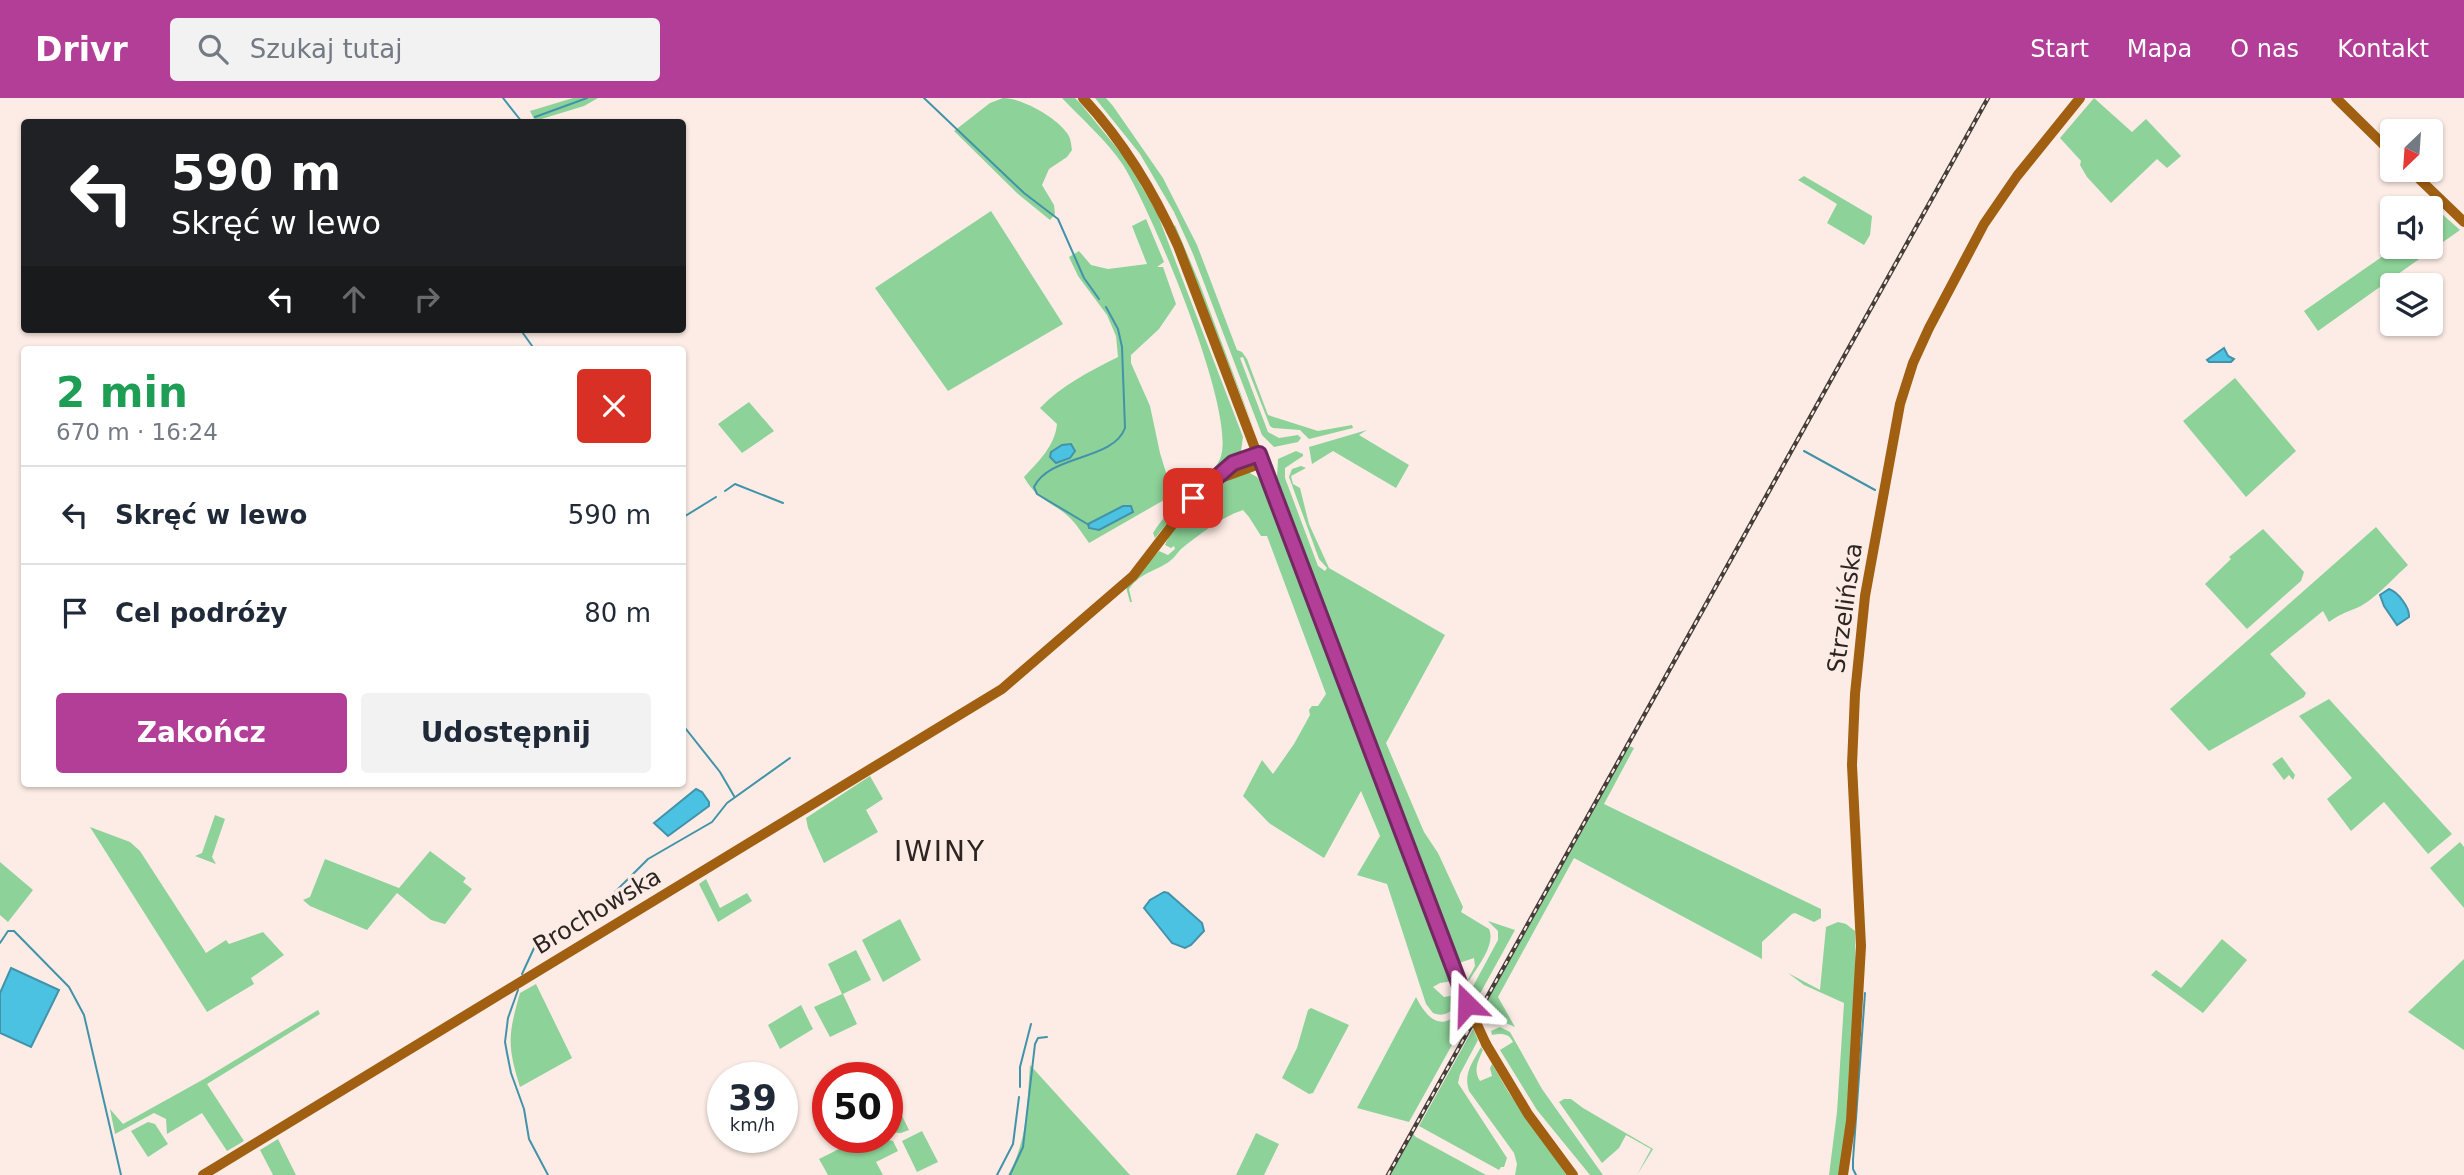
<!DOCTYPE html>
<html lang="pl">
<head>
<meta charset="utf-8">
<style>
	:root { --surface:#fff; --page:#f2f2f3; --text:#1f2937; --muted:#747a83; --line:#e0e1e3; --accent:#b23e97 }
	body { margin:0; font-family:"DejaVu Sans",sans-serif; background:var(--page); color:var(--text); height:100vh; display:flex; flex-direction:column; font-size:26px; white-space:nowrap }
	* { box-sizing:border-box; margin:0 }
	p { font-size:23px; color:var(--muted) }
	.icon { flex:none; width:38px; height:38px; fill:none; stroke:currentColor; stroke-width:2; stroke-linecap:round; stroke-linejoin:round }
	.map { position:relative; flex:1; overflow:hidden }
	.side { position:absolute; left:21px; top:248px; width:665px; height:441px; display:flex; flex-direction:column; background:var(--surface); border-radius:7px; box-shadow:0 2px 5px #0004 }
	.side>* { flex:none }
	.guide { position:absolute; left:21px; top:21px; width:665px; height:214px; border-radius:7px; box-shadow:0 2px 5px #0004; background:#202124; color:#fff; overflow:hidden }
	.needle { width:46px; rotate:205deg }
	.controls { position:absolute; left:2380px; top:21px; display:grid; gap:14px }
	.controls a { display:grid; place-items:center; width:63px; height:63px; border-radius:7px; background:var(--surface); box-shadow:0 2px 5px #0004; font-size:35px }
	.speed { position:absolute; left:707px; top:964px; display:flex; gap:14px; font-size:35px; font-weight:700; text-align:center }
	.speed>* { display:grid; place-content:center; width:91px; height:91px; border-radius:50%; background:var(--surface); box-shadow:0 2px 5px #0004; line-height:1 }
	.speed small { font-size:18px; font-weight:400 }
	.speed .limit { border:10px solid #d22; background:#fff; color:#111 }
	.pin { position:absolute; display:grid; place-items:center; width:60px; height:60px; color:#fff; margin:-30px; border-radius:14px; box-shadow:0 4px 10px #0006 }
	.me { position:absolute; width:77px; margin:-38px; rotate:338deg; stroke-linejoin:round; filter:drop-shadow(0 0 5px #0008) }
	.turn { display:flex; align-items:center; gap:24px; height:147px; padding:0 35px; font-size:32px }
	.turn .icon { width:91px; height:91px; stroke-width:2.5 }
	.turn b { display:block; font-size:49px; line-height:60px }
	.lanes { display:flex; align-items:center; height:66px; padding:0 35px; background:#0003; justify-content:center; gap:35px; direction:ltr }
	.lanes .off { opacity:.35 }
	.round { display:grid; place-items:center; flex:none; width:74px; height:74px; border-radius:7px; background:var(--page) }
	.summary { display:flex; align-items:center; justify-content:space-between; height:119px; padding:0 35px }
	h1 { font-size:42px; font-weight:800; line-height:52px; color:#1e9e55 }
	.action { display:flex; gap:14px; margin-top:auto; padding:14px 35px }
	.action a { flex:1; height:80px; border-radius:7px; background:var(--accent); color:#fff; font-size:28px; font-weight:800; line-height:80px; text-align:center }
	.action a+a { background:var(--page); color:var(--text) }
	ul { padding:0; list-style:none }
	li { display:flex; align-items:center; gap:21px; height:98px; padding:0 35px; border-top:2px solid var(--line) }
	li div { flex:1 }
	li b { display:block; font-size:26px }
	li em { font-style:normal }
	header { display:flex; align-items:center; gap:42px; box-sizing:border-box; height:98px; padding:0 35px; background:var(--accent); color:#fff }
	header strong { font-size:33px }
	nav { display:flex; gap:38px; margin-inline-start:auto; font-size:24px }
	.search { width:490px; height:63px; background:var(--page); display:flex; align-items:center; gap:18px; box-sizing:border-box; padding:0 24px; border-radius:7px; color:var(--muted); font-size:26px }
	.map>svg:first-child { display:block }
	.green { fill:#8dd299 }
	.water { fill:#4cc2e3; stroke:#4293a9; stroke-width:2 }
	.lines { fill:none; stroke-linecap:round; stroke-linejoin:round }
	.stream { stroke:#4293a9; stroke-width:2 }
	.secondary { stroke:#a05f11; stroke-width:10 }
	.rail-casing { stroke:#453d39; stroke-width:4.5 }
	.rail { stroke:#fcece5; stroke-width:2; stroke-dasharray:5; stroke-linecap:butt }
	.secondary-bridge { stroke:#a05f11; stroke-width:10 }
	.route-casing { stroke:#742862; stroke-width:18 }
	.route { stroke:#b23e97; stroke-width:12 }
	.labels { text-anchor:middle; stroke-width:7; stroke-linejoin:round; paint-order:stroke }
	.street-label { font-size:24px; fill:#2c2522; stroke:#fcece5 }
	.quarter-label { font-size:28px; letter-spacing:2px; fill:#2c2522; stroke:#fcece5 }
</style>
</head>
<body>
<header>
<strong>Drivr</strong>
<div class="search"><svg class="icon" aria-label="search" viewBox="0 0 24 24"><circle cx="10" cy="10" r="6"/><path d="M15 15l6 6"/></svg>Szukaj tutaj</div>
<nav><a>Start</a><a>Mapa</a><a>O nas</a><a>Kontakt</a></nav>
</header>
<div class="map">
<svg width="2464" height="1077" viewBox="0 0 2464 1077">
	<rect width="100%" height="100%" fill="#fcece5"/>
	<path class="green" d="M573,0h25l-14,8 -49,15 -5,-10z
		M1003,0c19,0 53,19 64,35 4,5 4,11 5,17l-5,7 -18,12 -7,16 12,20 1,9 -5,6 -32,-26 -64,-63 36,-28z
		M1062,0h13l5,5 45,55 32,55 86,224 -2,14 -47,39 -39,48 -2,-5c10,-16 24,-31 38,-44 9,-9 24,-18 29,-30 19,-44 -70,-251 -97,-294 -17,-25 -40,-45 -61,-67z
		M1095,0h11l7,8 50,72 34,67 40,105 5,2 5,7 21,56 50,16 34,-6 1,3 -44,11 -9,-9 -27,-2 -3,-2 -27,-69 -3,1 28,74 11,6 19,-3 3,3 -3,4 -24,5 -12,-12 -69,-181 -19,-42 -34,-58z
		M2094,0l38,34 14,-13 35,37 -14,12 -10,-9 -46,44 -24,-26 -7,-12 1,-4 -21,-23z
		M1804,78l68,40 -2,19 -6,10 -37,-22 10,-19 -39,-24z
		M991,113l72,113 -115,67 -73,-103z
		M2442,116l18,16 -142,101 -14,-20 92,-64h35v-25z
		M1146,121l18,43 -7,5h6l13,37 -17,25 -28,26v8l19,43 10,47 11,36 -7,11 -75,43c-6,-8 -11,-17 -18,-24 -17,-17 -33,-17 -47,-42 14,-15 31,-31 33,-53l-17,-16c22,-23 50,-37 78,-51l-2,-21 -9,-21 -29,-39 -9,-19 10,-6 12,14 17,4 39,-5 -15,-38z
		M1175,127l24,57 56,150 -81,-206z
		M2235,280l61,73 -50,46 -63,-76z
		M749,304l25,29 -32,22 -24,-29z
		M1367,332l-8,5 50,30 -13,23 -63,-37 -21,13 -3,-17z
		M1296,353l7,3v2l-18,12v10l33,88 7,5 2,-3 -8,-9 -30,-82 3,-8 9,-3 5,2 -15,8 2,8 7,4 9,36 20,44 116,67 -59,108 38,89 14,21 25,54 -2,5 28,17c7,16 -12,38 -20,52l-1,-2 7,-13 -1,-8 -15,5 -182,-486 1,-18z
		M1273,366l1,14 183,487 -186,-488z
		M1248,374l9,5 4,5 192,499 -13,2 -7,4 11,10 13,-2 2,5c-6,11 -13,18 -26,13l-7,-9 -39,-120 -30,-9 23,-39 -19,-45 -37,67 -55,-35 -26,-27 19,-36 11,14 21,-30 16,-29 -1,-5 3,-4h6l8,-12 -59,-158h-6l-12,-19 -6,-7c-23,8 -43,24 -62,39 -4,4 -7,9 -11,12 -15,11 -28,10 -41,28l3,13h-2l-4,-15 33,-36 9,4 7,-6 -1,-3 -3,2 -6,-3c10,-23 33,-52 56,-63 8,-4 18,-6 27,-10z
		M2376,429l32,38c-14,12 -37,39 -54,44 -10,4 -15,6 -25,13l-6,-11 -53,43 36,39 -2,4 -95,54 -39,-42z
		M2263,431l41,43 -3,9 -54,48 -42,-45 26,-25 -2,-2z
		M2329,601l123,135 -24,20 -44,-52 -33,29 -24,-32 25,-21 -53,-62z
		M1629,648l5,2 -30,56 217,105v9l-7,4 -19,-9 -3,1 -30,28v17l-188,-101 -76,139 17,30 -14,-6 -14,3 -6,-12z
		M2282,659l13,18 -2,5 -4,-5 -5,5 -12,-16z
		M870,678l13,23 -17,11 12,22 -54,31 -16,-35 -2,-10z
		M215,717l10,4 -13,38 4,7 -21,-8 7,-3z
		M90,729l40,15 10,9 66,102 20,-13 3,4 34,-12 21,23 -33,23 3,6 -47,28z
		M2460,744l4,5v61l-34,-40z
		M430,753l36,27 -3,4 9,7 -27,35 -14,-4 -34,-27 -30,37 -57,-24 -7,-6 7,-3 15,-38 74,29z
		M0,764l33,28 -25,32 -8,-7z
		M706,781l14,29 27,-15 5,8 -34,21 -19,-38z
		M900,821l21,41 -38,22 -21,-42z
		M1488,823l27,9 -39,71 -5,-11 27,-50v-9z
		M1838,824l8,2 9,7 1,59 -7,114 -10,71h-10l8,-63 7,-109 -40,-18 -16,-12 32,17 6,-63z
		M2222,841l25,21 -44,53 -52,-38 5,-5 25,18z
		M856,852l15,30 -28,14 14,30 -27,13 -16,-30 28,-13 -14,-30z
		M2464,861v91l-56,-38z
		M536,886l36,74 -52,29c-13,-42 -12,-52 0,-94z
		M1416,899c11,22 27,37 46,11l5,10 -58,104 -52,-14z
		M801,907l12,24 -33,20 -12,-24z
		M1311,910l38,17 -36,68 -4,1 -27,-16 15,-30 11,-38z
		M318,912l2,4 -113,70 37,57 -17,10 -25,-38 -35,21 -1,-15 -12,-6 -39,21 -5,-25 13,15 81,-45z
		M1500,929l10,5 32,57 61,86h-13l-53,-65 -37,-60 13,-8c-4,-9 -12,-9 -21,-7l-1,-4z
		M1473,931l5,11 -18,34 -2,9 49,75 -3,9h-3l-2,3 -80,-44z
		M1481,949l2,3c-5,11 -10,20 -3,31l12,-5 -2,-8 2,-4 17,29 59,82h-53l2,-11 -3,-11 -45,-62c-6,-18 4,-29 12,-44z
		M1030,967l100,110h-122c20,-35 19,-70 22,-110z
		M890,993l19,39 -8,3 -14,-1v-39z
		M1564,1001h7l12,9 70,41 -16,26 14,-26 -25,-14 -7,13 -17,15 -43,-61z
		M148,1024l7,2 13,20 -20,13 -17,-26z
		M922,1033l16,31 -21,10 -15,-31z
		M1256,1035l23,11 -15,31h-28z
		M1413,1036l3,3 70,38h-96z
		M861,1040h18l14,3 5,10 -22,11 7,13h-55l-9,-16z
		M278,1041l18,36h-23l-13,-25z"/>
	<path class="water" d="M2224,250l4,8 6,3 -3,3h-22l-2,-2z
		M1071,346l4,7 -5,7 -14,5 -6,-6 1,-5 11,-7z
		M1123,408h8l2,6 -34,18 -10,-2 -1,-4z
		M2389,491c9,3 21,19 20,28l-12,8 -13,-19 -4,-11z
		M696,691l6,3 7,10v4l-41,30 -14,-13z
		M1164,794l4,1 34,30 2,8 -13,14 -6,3 -13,-5 -28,-35 6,-8z
		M11,870l48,22 -28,57 -31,-14v-40z"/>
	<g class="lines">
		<path class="stream" d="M503,0l19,24
			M924,0l100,95 34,26 26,59 15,21
			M535,19l52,-19
			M520,231l15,21
			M1804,353l71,39
			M725,393l10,-7 48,19
			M682,420l34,-21
			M1089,427l-52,-31 -3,-7c16,-33 79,-26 91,-59l-3,-81 -4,-18 -12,-22
			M682,626l38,48 14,24
			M613,796l35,-35 64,-37 15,-19 63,-45
			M0,845l8,-12h6l55,56 15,28 37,160
			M522,876l13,-28 26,-14 46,-33
			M518,892l-10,28 -3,24 2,11 4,20 13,36 5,30 19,36
			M1020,989v-20l11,-43
			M997,1077l16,-31 6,-47
			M1010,1077l13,-28 12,-103 3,-6 9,-1
			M1856,1077l-3,-6v-9l12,-167"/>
		<path class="secondary" d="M1083,0c41,44 71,94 95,148l283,744
			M2336,0l56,55
			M2410,72l54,52
			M1218,381l44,-16
			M1486,946l42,70 45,61
			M203,1077l799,-486 131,-113 60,-78 40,-35 26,-9
			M1843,1077l8,-54 10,-175 -9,-181 3,-71 10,-98 35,-192 13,-41 16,-35 55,-104 33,-48 63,-78"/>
		<g class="rail-casing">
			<path id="rail" d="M1388,1077l600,-1077"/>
		</g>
		<use href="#rail" class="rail"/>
		<path class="secondary-bridge" d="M1461,892l25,54"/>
	</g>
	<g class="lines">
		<g class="route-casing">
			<path id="route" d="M1193,400l40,-35 26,-9 208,550"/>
		</g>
		<use href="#route" class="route"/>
	</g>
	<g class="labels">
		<g class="street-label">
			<text transform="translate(1845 510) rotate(-82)" y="8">Strzelińska</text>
			<text transform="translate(597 813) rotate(-31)" y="8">Brochowska</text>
		</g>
		<g class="quarter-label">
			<text x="940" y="763">IWINY</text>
		</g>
	</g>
</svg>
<div class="controls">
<a><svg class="needle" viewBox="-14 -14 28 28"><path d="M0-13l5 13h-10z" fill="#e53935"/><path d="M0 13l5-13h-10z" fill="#747a83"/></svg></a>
<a><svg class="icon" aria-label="sound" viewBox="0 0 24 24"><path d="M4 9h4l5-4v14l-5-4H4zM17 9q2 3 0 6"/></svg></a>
<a><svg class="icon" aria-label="layers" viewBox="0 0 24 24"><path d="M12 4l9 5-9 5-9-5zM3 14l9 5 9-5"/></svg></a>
</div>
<div class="speed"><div>39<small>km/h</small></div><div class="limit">50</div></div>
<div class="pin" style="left:1193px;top:400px;background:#d93025"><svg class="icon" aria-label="arrive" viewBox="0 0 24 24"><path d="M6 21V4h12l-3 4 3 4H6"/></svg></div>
<svg class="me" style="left:1467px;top:906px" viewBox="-20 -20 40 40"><path d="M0-17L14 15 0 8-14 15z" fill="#b23e97" stroke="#fff" stroke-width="4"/></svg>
<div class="guide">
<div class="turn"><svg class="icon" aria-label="left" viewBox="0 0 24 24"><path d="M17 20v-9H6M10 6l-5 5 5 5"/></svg><div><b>590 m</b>Skręć w lewo</div></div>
<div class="lanes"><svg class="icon" aria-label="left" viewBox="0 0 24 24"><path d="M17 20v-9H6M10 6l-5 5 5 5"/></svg><svg class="icon off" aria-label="ahead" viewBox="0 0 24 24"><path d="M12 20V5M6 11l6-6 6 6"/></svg><svg class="icon off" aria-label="right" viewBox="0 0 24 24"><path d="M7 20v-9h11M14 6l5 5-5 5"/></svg></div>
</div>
<section class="side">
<div class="summary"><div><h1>2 min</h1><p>670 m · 16:24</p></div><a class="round" style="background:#d93025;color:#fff"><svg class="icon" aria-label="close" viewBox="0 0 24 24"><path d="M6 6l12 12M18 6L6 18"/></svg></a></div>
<ul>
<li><svg class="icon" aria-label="left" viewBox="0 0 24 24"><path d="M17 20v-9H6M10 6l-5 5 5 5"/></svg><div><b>Skręć w lewo</b></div><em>590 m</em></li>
<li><svg class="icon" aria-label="arrive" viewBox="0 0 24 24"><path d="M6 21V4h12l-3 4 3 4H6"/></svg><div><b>Cel podróży</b></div><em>80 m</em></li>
</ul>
<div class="action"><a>Zakończ</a><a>Udostępnij</a></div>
</section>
</div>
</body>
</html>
